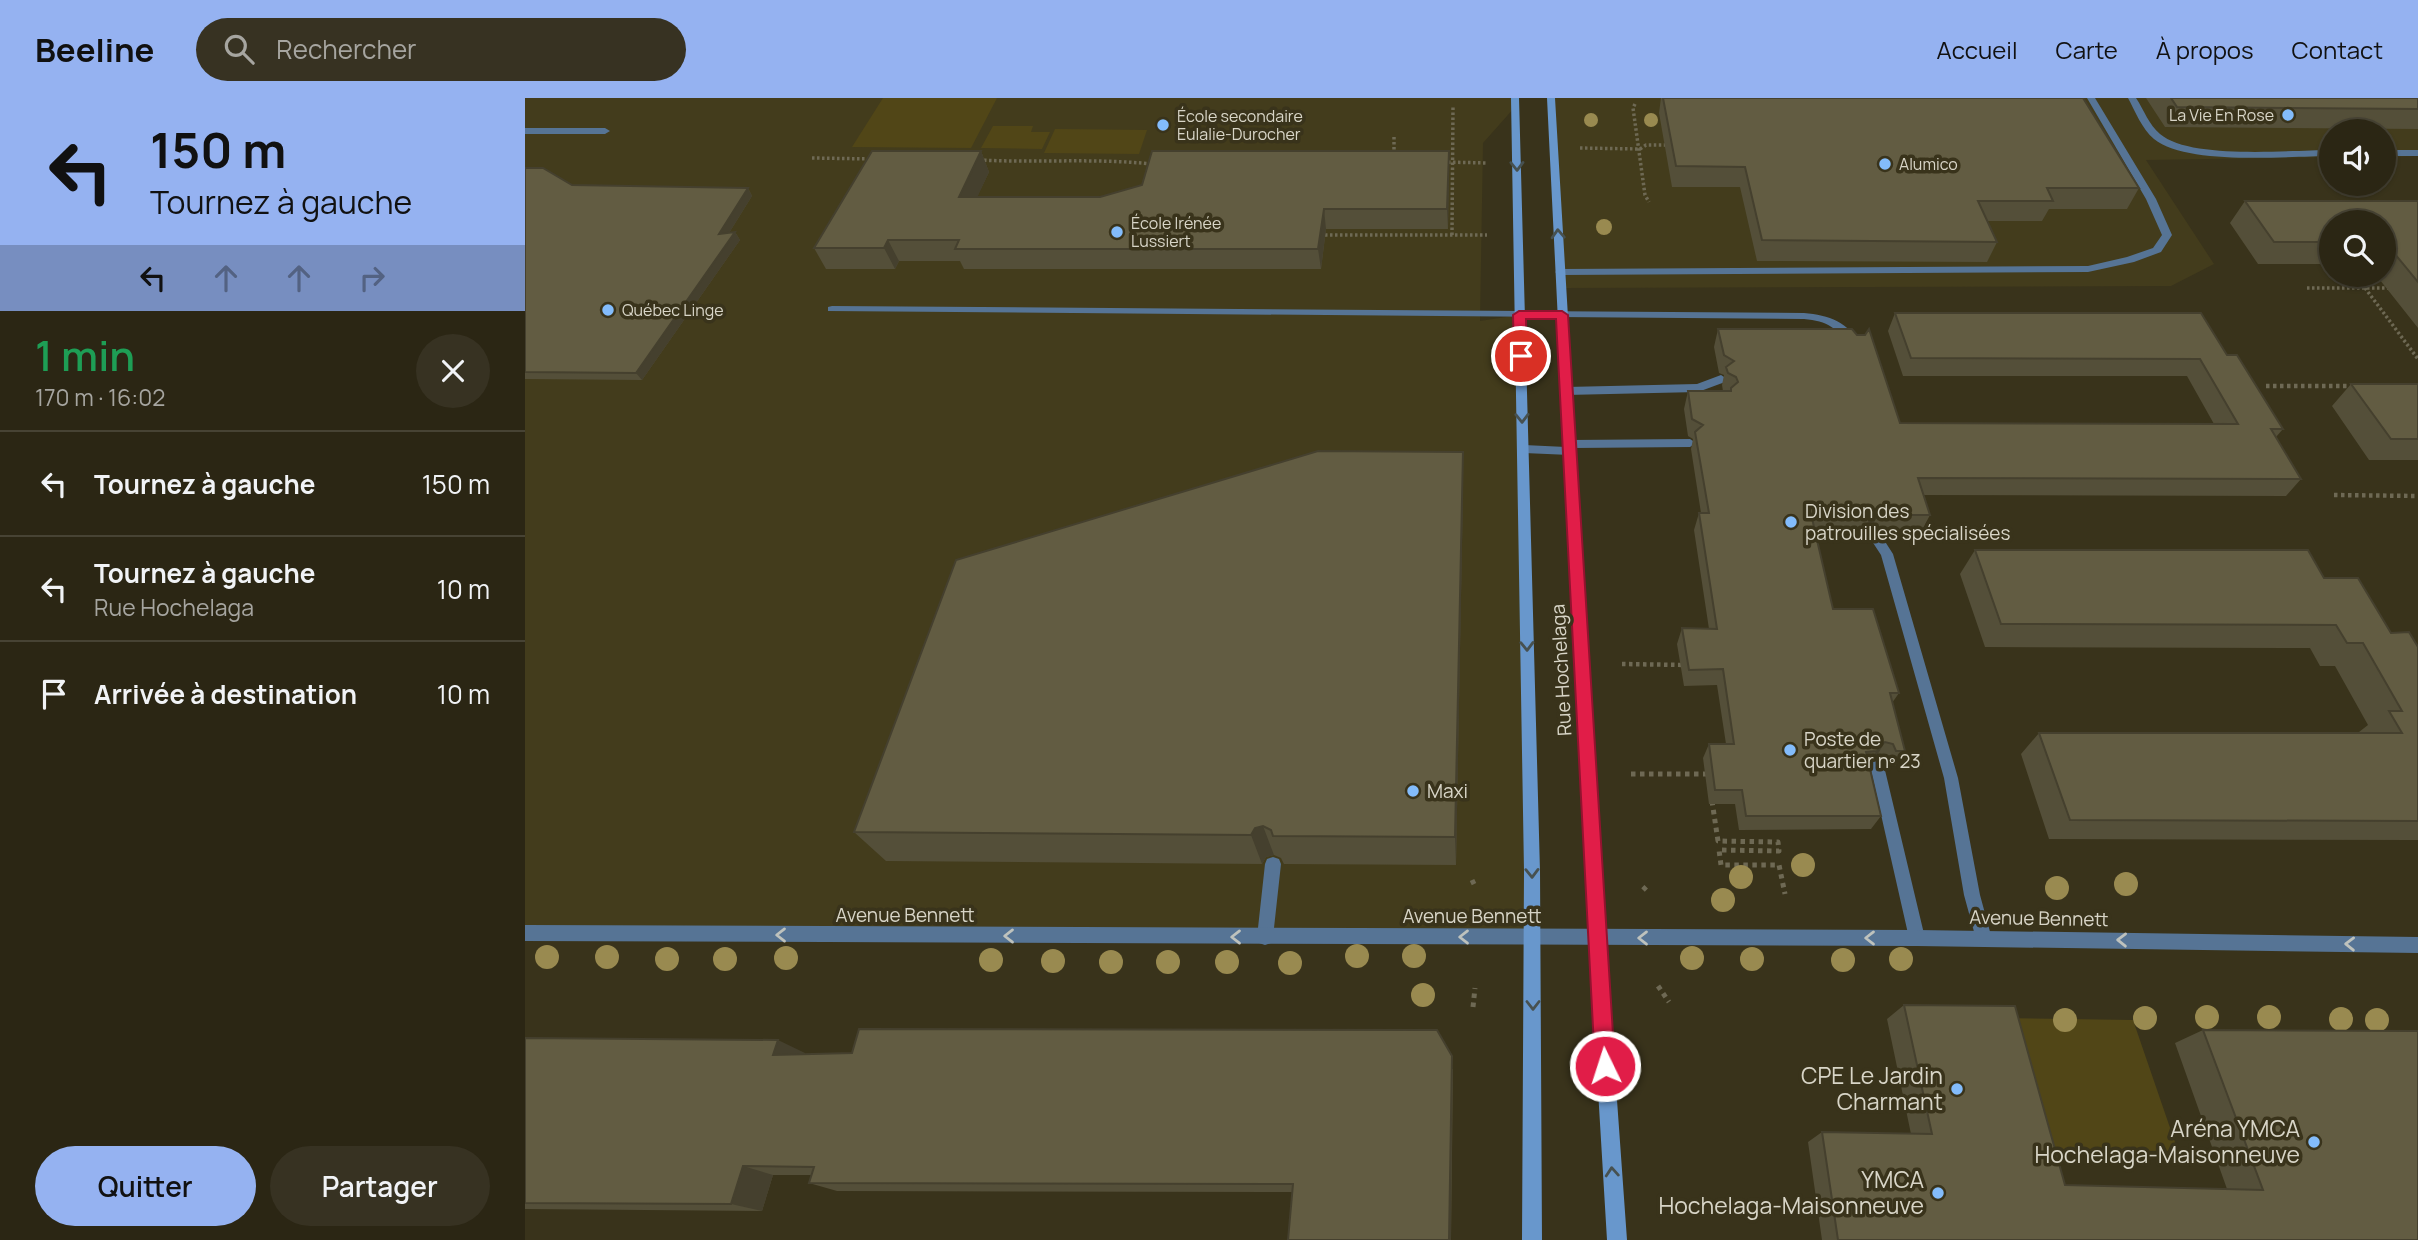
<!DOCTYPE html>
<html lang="fr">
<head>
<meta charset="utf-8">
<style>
	:root { --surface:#2b2614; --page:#373222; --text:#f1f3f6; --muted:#a6a5a0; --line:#474334; --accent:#95b2f1 }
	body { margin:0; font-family:Manrope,sans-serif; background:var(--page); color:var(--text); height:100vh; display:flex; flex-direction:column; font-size:26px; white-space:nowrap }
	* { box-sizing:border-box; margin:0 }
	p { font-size:23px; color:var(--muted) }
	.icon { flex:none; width:38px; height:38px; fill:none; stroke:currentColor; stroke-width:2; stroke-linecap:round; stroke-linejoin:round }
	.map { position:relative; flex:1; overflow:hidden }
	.side { display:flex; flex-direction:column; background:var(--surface); width:525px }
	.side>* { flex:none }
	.top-card { background:#95b2f1; color:#111; overflow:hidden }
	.controls { position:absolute; left:1794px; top:21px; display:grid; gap:14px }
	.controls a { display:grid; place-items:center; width:77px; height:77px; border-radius:50%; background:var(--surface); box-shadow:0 2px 5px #0004,0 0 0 2px var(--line); font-size:35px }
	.pin { position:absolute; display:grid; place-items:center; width:60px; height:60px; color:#fff; margin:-30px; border:4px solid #fff; border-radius:50%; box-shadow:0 2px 7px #0007 }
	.me { position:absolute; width:77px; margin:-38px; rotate:356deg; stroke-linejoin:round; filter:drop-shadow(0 0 5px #0008) }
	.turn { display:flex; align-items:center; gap:24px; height:147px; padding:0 35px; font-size:32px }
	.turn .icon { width:91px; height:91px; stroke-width:2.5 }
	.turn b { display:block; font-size:49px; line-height:60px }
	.lanes { display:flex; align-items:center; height:66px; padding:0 35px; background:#0003; justify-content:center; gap:35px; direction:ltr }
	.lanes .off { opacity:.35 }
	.round { display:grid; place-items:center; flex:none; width:74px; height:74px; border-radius:37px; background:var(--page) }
	.head { display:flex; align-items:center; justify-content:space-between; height:119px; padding:0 35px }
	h1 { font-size:42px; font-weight:600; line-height:52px; color:#1e9e55 }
	.action { display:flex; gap:14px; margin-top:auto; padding:14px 35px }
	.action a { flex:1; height:80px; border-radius:42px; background:var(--accent); color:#111; font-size:28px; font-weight:600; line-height:80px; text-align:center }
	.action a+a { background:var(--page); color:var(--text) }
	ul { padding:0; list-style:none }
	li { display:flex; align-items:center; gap:21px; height:105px; padding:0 35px; border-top:2px solid var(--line) }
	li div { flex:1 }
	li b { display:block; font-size:26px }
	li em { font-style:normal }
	header { display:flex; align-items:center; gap:42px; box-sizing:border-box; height:98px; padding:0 35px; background:var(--accent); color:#111 }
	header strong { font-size:33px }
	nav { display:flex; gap:38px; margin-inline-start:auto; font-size:24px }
	.search { width:490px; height:63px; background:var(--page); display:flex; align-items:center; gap:18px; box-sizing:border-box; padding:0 24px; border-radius:38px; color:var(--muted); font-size:26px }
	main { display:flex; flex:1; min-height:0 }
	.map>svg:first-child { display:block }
	.built { fill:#433c1c }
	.green { fill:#514617 }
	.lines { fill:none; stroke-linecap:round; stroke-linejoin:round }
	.path-far2 { stroke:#6e6954; stroke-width:3.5; stroke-dasharray:2.5 2.5; stroke-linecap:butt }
	.path-far1 { stroke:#6e6954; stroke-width:4.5; stroke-dasharray:3.5 3.5; stroke-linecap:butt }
	.path { stroke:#6e6954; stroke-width:5; stroke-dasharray:4.5 4.5; stroke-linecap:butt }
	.lane { fill:#567495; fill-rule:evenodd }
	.street { fill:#567495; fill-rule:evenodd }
	.secondary { fill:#6897cc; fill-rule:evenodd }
	.tree { fill:#998a50 }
	.wall { fill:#544f39 }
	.shaded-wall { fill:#45402e }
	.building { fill:#625c42; stroke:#45402e; stroke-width:2 }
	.oneway { stroke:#475150 }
	.oneway2 { stroke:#bec2bd }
	.route { fill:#e11d48; stroke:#92132f; stroke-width:2 }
	.poi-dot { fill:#83bcfb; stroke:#39331b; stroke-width:2.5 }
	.labels { text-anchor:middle; stroke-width:7; stroke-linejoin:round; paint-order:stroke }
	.far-poi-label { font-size:16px; fill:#d8d5c7; stroke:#39331b; text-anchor:start }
	.poi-label { font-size:19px; fill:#d8d5c7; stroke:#39331b; text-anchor:start }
	.street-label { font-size:19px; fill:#d8d5c7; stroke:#39331b }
	.near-poi-label { font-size:23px; fill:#d8d5c7; stroke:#39331b; text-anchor:end }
</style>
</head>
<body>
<header>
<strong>Beeline</strong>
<div class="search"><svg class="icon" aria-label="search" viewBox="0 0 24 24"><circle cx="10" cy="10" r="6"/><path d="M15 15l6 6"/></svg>Rechercher</div>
<nav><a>Accueil</a><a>Carte</a><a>À propos</a><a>Contact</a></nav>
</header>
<main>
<section class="side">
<div class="top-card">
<div class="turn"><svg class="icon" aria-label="left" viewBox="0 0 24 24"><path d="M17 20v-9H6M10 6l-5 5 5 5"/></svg><div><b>150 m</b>Tournez à gauche</div></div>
<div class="lanes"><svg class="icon" aria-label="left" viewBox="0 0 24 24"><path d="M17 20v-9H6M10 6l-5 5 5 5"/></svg><svg class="icon off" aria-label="ahead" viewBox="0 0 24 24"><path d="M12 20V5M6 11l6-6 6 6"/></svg><svg class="icon off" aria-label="ahead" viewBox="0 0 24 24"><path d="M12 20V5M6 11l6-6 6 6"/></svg><svg class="icon off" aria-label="right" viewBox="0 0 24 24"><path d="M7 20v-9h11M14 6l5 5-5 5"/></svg></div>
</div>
<div class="head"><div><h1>1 min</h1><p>170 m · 16:02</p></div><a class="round"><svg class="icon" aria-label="close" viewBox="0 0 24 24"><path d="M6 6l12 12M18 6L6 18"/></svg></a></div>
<ul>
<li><svg class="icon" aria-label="left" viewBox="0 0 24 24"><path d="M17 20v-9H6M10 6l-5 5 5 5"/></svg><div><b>Tournez à gauche</b></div><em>150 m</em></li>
<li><svg class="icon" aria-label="left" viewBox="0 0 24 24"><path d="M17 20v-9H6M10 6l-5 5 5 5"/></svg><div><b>Tournez à gauche</b><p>Rue Hochelaga</p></div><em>10 m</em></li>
<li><svg class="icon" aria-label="arrive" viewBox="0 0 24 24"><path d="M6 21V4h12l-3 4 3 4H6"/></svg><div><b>Arrivée à destination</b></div><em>10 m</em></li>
</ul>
<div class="action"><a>Quitter</a><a>Partager</a></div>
</section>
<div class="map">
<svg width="1893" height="1142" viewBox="0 0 1893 1142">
	<rect width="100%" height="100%" fill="#39331b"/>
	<path class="built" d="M0,0h990v9l-32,36 -3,178 39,-6 15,619 -1009,-8z
		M1026,0h867v58l-34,1 -1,-26h-52v26l-185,3 68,104 -43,22 -610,2z"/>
	<path class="green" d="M358,0h114l-26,50 -119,-1z
		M468,28h40l-2,6h19l-8,17 -61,-1z
		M530,31l92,1 -8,24 -95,-1z
		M1471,920l137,2 45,131 -147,-1z"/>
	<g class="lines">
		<path class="path-far2" d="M1110,6l-2,4 12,87 4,7
			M869,39v17
			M1055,50l60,1 6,-4h19
			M287,60l61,1
			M454,62c58,3 115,-2 173,4
			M918,64l45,1
			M795,137h167
			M927,137l1,-128
			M1782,190h82
			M1840,190l53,71"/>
		<path class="path-far1" d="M1741,288h88
			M1809,397l84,1
			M1097,566l64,1"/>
		<path class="path" d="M1106,676h77
			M1187,703l6,40 60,1 1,9 -60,-1 2,15h58l6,29
			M947,782l3,6
			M1118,792l4,-4
			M1133,888l11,16
			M948,909l2,-19"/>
		<path class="lane" d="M1562,0h8l61,101 16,36 -11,17 -27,10 -46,10 -528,3 -5,-3 5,-3 528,-3 39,-9 26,-9 9,-13 -16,-36z
			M1603,0h8c8,12 13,27 24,36 30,26 131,16 171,16v6c-43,0 -144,10 -177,-17 -12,-10 -19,-28 -26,-41z
			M0,30h80l5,3 -5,3h-80z
			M1858,52h35v6h-35z
			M307,208l972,7c25,2 45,9 56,33l-2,3h-8c-11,-21 -23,-28 -46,-30l-976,-8v-4z
			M1196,277l6,4 -2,3 -27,10 -132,3 -6,-4 6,-4 131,-3z
			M1165,341l6,4 -6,4 -116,1v6l-4,1 -47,-2 -6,-4 6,-4 43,2v-6l4,-1z
			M1347,429l5,2 16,25 65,224 22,117 12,44 -2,6 -6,2 -6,-2 -2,-6 -12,-44 -20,-117 -63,-223 -15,-23z
			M1352,661l5,2 2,5 41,172 -2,6 -6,2 -6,-2 -2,-6 -39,-172 2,-5z
			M748,759l6,2 2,5 -8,73 -2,6 -6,2 -6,-2 -2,-6 8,-73 2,-5z"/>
		<path class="street" d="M0,827l1392,5 501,7v16l-501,-7 -1392,-5z"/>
		<path class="secondary" d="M986,0h8l21,773 2,369h-20l2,-369z
			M1022,0h8l47,792 25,350h-20l-21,-350z"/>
	</g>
	<g class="tree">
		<circle cx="1066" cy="22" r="7"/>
		<circle cx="1126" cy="22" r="7"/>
		<circle cx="1079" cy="129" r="8"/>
		<circle cx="1278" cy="767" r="12"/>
		<circle cx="1216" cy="779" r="12"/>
		<circle cx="1601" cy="786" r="12"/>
		<circle cx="1532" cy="790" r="12"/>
		<circle cx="1198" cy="802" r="12"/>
		<circle cx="832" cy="858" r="12"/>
		<circle cx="889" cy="858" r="12"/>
		<circle cx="22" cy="859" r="12"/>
		<circle cx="82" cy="859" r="12"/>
		<circle cx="261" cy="860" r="12"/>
		<circle cx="1167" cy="860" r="12"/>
		<circle cx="142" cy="861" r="12"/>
		<circle cx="200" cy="861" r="12"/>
		<circle cx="1227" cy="861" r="12"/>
		<circle cx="1376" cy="861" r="12"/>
		<circle cx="466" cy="862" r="12"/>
		<circle cx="1318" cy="862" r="12"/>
		<circle cx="528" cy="863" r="12"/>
		<circle cx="586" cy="864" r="12"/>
		<circle cx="643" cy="864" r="12"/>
		<circle cx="702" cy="864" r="12"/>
		<circle cx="765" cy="865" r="12"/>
		<circle cx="898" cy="897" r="12"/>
		<circle cx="1682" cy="919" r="12"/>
		<circle cx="1744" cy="919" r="12"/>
		<circle cx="1620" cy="920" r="12"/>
		<circle cx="1816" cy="921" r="12"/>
		<circle cx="1540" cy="922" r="12"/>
		<circle cx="1852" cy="922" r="12"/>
	</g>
	<path class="wall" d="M1136,0h422l56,90 -12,21h-78l-7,12h-55l10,21 -10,20 -230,-1 -17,-74h-68l-13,-74z
		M1621,0h272v31l-253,-2z
		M456,53l8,21 -12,25h123l349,-46 -1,78h-122l-5,40h-357l-4,-8h-61l-4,8h-69l-12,-21z
		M0,70l47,17 176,3 4,8 -23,37 6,-1 5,8 -98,140 -117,-1z
		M1720,103h173v127l-42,-53h7v-53h-52v42h-73l-28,-41z
		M1370,215l332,42 56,74 -7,8 25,42 -15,17 -363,-1 7,20 -9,17h-39l-9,-7 -10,7 -48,-1 18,78 66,84 -7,10 13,48 -10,15h-8l-4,-7 -7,-2 -4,2 -3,5 12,52 -10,13 -132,1 -4,-26h-26l-6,-46 6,-14h17l-9,-59 -33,1 -7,-42 5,-16 27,1 -15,-99 5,-17h2l-10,-64 2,-10 -5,-3 -4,-27 4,-18h35l-1,-6 2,-10 -5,-2 -5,-26 4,-18 182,94 314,1 -27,-48h-284l-15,-45z
		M1826,286h67v76h-49l-37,-54z
		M938,392l-7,375 -172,-1 -3,-6 -7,-3 -8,2 -4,7 -376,-3 -32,-29z
		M1450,452l349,28 67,55 27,14v193l-369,-1 -28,-85 18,-21h321l-1,-1 9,-7 -33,-59h-15l-10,-18 -325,-1 -25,-73z
		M1379,907l161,180 162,4 -52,-146 28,-13 215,210h-596l-14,-98 14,-10 89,2 -24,-115z
		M0,940l280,15v1l648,15 -2,171h-163l5,-48 -456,-1 -28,-8 2,-8h-38l-11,36 -237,-2z"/>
	<path class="shaded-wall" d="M456,53l8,21 -21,45 -9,-20z
		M924,53v20l-1,58 -1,-20z
		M223,90l4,8 -28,45 -5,-7z
		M799,111l2,20 -5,40 -3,-20z
		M210,134l5,8 -98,140 -6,-7z
		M363,142l11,21 -4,8 -11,-21z
		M938,354v38l-7,375 -1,-28z
		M1356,410l-8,17 -10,7 8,-17z
		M1360,644l-9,15 -4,2 7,-13z
		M738,728l11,29 -8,2 -4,7 -11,-29 4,-7z
		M253,942l27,13 -4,15 -28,-13z
		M927,958l-1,184h-2z
		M218,1068l30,9 -11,36 -31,-7z"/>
	<path class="building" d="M1138,0h420l56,90h-92l6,13h-75l19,41 -235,-2 -17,-73 -69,-1z
		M1646,0h247v11l-241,-2z
		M347,53h109l-22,46h141l42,-12 10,-34h297l-2,58h-123l-6,40h-363l4,-9h-71l-4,8h-70z
		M0,70h18l29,17 176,3 -29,46 16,-2 -99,141 -111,-1z
		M1720,103h173v81l-33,-40h-2v-20h-52v20h-57z
		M1370,215h306l26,42h10l46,74h-12l30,50 -383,-1 12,37h-40l-9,-7 -10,7 -60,-1 22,95h40l26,84h-9l15,58h-9l-3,-7 -8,-2 -6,4 -2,5 -11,1 15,64h-135l-4,-26h-27l-6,-46h25l-11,-75 -34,1 -7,-42 35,1 -18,-116h10l-14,-81 8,-7 -11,-6 -4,-28h43v-3l7,-6 -2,-5 -8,-4 -2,-6 8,-6 -10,-6 -6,-26h134l5,6h8l4,-6 31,94 338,1 -38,-65 -289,-1z
		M1826,286h67v55h-27z
		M793,353l145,1 -8,385 -182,-1 -2,-6 -8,-4 -8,2 -4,7 -397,-3 102,-272z
		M1450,452h333l16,28h34l33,55 18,-1 9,15v174l-348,-1 -31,-87h363l-13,-22h13l-39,-68h-16l-11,-18 -335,-1z
		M1379,907l111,1 50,179 198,5 -60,-160 215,1v209h-580l-16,-108 110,2z
		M334,931l578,1 15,26 -3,184h-161l5,-56 -484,-1 5,-16 -71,-1 -12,38 -206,-1v-165l253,2 -5,15 79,-2z"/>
	<defs><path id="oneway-chevron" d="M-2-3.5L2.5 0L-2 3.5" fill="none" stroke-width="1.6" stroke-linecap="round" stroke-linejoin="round" transform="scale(1.75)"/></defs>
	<g class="oneway">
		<use href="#oneway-chevron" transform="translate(992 68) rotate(89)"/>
		<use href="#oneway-chevron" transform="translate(1033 136) rotate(-93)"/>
		<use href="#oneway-chevron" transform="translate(997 320) rotate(89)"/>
		<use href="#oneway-chevron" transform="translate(1002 548) rotate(89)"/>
		<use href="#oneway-chevron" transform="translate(1007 775) rotate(89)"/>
		<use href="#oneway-chevron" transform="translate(1008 907) rotate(90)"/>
		<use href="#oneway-chevron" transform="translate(1087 1074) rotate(-94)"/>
	</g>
	<g class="oneway2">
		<use href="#oneway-chevron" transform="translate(256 837) rotate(-180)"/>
		<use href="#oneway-chevron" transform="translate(484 838) rotate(-180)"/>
		<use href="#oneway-chevron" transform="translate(711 839) rotate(-180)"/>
		<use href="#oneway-chevron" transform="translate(939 839) rotate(180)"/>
		<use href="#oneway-chevron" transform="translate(1118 840) rotate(180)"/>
		<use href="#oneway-chevron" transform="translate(1345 840) rotate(-180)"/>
		<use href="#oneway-chevron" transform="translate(1597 842) rotate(-179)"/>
		<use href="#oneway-chevron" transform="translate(1825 846) rotate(-179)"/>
	</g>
	<path class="route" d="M994,213h43l6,4 47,751 -3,7 -7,3 -7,-3 -3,-7 -39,-747h-30l1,37 -6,4 -7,-4 -1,-41z"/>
	<g class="poi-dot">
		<circle cx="1763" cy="17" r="7"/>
		<circle cx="638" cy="27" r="7"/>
		<circle cx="1360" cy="66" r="7"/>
		<circle cx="592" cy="134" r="7"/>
		<circle cx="83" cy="212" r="7"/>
		<circle cx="1266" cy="424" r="7"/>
		<circle cx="1265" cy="652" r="7"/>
		<circle cx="888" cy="693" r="7"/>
		<circle cx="1432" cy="991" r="7"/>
		<circle cx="1789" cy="1044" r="7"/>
		<circle cx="1413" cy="1095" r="7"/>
	</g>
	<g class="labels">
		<g class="far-poi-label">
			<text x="1749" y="23" text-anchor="end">La Vie En Rose</text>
			<text x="652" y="24">École secondaire<tspan x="652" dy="18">Eulalie-Durocher</tspan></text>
			<text x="1374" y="72">Alumico</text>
			<text x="606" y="131">École Irénée<tspan x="606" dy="18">Lussiert</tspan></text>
			<text x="97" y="218">Québec Linge</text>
		</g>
		<g class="poi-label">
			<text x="1280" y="420">Division des<tspan x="1280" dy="22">patrouilles spécialisées</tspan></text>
			<text x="1279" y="648">Poste de<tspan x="1279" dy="22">quartier nº 23</tspan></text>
			<text x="902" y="700">Maxi</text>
		</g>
		<g class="street-label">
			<text transform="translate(1036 572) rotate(-93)" y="7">Rue Hochelaga</text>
			<text x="380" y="824">Avenue Bennett</text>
			<text x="947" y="825">Avenue Bennett</text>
			<text transform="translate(1514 820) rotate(1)" y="7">Avenue Bennett</text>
		</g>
		<g class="near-poi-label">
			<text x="1418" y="986">CPE Le Jardin<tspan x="1418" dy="26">Charmant</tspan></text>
			<text x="1775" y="1039">Aréna YMCA<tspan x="1775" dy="26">Hochelaga-Maisonneuve</tspan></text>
			<text x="1399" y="1090">YMCA<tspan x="1399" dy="26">Hochelaga-Maisonneuve</tspan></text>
		</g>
	</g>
</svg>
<div class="controls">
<a><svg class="icon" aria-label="sound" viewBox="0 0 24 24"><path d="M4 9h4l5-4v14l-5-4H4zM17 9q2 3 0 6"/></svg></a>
<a><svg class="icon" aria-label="search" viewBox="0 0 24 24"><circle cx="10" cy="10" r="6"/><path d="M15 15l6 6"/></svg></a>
</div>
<div class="pin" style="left:996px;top:258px;background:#d93025"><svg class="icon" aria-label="arrive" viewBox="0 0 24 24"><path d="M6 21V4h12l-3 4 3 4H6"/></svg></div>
<svg class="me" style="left:1080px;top:968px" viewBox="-20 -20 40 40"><circle r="17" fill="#e11d48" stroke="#fff" stroke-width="3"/><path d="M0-11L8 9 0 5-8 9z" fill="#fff"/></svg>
</div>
</main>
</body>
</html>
